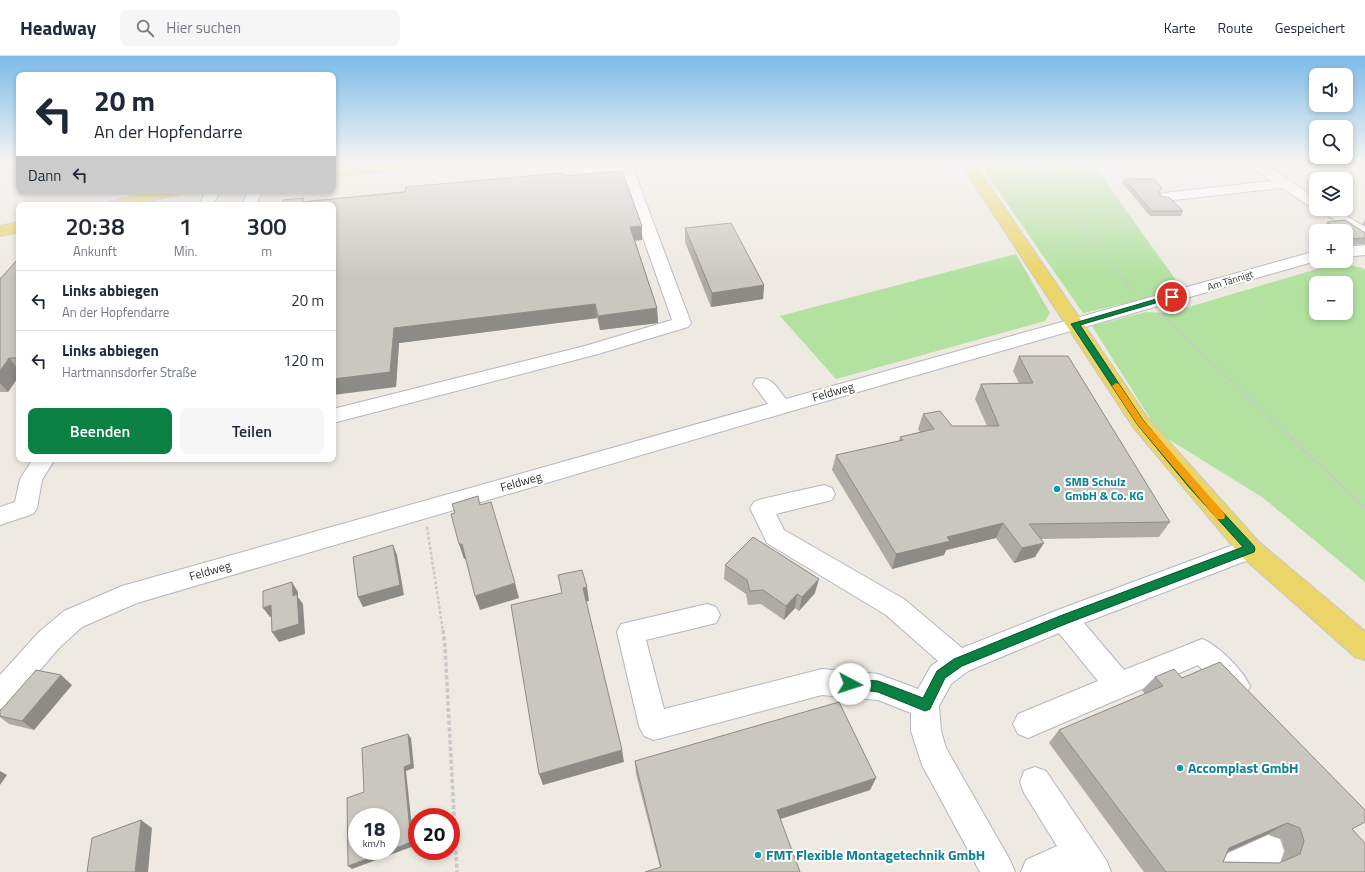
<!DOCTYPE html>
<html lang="de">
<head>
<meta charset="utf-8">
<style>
	:root { --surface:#fff; --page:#f6f6f7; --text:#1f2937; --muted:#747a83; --line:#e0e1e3; --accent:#0b8043 }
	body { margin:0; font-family:"Titillium Web",sans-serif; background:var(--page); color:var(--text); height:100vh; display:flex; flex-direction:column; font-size:15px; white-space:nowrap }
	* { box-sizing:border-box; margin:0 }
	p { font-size:13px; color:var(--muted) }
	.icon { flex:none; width:22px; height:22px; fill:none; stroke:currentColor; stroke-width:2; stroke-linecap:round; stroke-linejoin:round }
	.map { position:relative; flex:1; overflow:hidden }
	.drawer { position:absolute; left:16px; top:146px; width:320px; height:260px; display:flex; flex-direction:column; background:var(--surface); border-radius:8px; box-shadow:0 2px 6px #0003 }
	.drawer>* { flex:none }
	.hud { position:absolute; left:16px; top:16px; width:320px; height:122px; border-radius:8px; box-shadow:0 2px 6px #0003; background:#fff; color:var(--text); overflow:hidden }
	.buttons { position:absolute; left:1309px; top:12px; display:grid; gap:8px }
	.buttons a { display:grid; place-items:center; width:44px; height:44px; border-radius:8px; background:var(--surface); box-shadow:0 2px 6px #0003; font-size:20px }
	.speed { position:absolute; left:348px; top:752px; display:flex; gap:8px; font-size:20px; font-weight:700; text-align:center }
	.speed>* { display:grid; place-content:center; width:52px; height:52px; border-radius:50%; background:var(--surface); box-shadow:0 2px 6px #0003; line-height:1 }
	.speed small { font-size:10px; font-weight:400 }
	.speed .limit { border:6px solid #d22; background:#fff; color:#111 }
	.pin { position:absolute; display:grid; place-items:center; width:34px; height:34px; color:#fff; margin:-17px; border:2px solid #fff; border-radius:50%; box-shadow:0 1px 4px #0007 }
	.me { position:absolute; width:44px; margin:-22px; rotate:95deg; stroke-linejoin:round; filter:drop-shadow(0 0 3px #0008) }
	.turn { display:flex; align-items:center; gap:14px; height:84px; padding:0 12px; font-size:18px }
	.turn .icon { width:52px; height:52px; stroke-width:2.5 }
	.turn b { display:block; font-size:28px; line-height:34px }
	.then { display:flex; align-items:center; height:38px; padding:0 12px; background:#0003; gap:8px; font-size:15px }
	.eta { display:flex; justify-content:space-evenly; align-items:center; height:68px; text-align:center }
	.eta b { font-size:24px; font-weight:600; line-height:28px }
	.primary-button { display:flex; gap:8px; margin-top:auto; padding:8px 12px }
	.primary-button a { flex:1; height:46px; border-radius:8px; background:var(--accent); color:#fff; font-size:16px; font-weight:600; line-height:46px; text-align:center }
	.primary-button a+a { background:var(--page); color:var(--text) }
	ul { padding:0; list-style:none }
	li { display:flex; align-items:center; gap:12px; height:60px; padding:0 12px; border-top:1px solid var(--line) }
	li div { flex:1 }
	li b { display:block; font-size:15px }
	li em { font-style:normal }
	header { display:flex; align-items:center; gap:24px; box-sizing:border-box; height:56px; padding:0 20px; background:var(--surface); border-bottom:1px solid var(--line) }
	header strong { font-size:19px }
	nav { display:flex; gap:22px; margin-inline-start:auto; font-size:14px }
	.search { width:280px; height:36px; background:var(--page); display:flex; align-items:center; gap:10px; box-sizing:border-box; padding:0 14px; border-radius:8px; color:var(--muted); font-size:15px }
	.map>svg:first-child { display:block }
	.green { fill:#b2e1a0; fill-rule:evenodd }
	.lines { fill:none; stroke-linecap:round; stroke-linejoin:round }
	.minor-casing { stroke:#b4b6c0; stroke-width:2 }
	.major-casing { stroke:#c8c8c8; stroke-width:2 }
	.path-far3 { stroke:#c8c8c8; stroke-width:1.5; stroke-dasharray:2 1.5; stroke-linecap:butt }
	.path-far2 { stroke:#c8c8c8; stroke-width:2; stroke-dasharray:2.5 1.5; stroke-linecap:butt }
	.path-far1 { stroke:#c8c8c8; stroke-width:2.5; stroke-dasharray:3 2; stroke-linecap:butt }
	.path { stroke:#c8c8c8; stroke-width:3.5; stroke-dasharray:4 2.5; stroke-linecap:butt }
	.minor { fill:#fff; fill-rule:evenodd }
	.major { fill:#ebd468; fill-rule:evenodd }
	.wall { fill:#aeaba4; fill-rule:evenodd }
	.shaded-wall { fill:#8d8b86 }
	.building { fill:#cac7bf; stroke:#8d8b86; fill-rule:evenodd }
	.route { fill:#0b8043; stroke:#07532c }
	.slow { fill:#f59e0b }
	.culture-dot { fill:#0f9aa8; stroke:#fff; stroke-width:1.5 }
	.labels { text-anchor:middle; stroke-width:4; stroke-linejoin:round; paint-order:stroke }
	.far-street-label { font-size:10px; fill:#2d2d2d; stroke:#fff }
	.street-label { font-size:12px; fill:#2d2d2d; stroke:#fff }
	.culture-label { font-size:12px; font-weight:bold; fill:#0d838f; stroke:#fff; text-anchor:start }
	.near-culture-label { font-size:14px; font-weight:bold; fill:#0d838f; stroke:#fff; text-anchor:start }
</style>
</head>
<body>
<header>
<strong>Headway</strong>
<div class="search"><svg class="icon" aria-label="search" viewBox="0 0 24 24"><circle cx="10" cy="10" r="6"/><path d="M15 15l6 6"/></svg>Hier suchen</div>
<nav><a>Karte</a><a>Route</a><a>Gespeichert</a></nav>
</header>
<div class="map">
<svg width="1365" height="816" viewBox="0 0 1365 816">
	<rect width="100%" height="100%" fill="#eee9e1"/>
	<path class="green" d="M981,107h111l91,127 -100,23 -94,-135z
		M1016,198l34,59 -5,8 -209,58 -56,-63z
		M1340,206l25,7v313l-103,-85 -102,-63 -68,-108 54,-14 23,1zM1316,227h30v30h-30z"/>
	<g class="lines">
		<g class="minor-casing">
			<path id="minor" d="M572,107h15l7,4 8,1 17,-1 -2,-4h14l60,160 -3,4 -90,27 -265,69v-14l252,-63 87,-26 -51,-145c-17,2 -38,4 -49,-12z
				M1246,107h16l54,35v10l-5,-1 -29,-19 -117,13 -5,-1 -2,-3 2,-3 5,-1 106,-12z
				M204,135h14l-1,7 -5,7h-14l5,-7z
				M248,135h14l-6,14h-14z
				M1318,153h17l30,18v12l-5,-2z
				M1365,189v10l-19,2v-10z
				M1316,195v10l-528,151 -651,191 -55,24 -23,21 -49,57 -10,4v-34l39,-43 25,-21 58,-25 646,-182 -15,-20 3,-5c15,-4 21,9 30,20z
				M33,403h22l-13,21 -5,28 -4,6 -33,11v-18l15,-5 5,-23z
				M824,429l8,3 3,6 -3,6 -56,14 8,16 120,69 58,49 93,-37 186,-69 9,-3 9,3 3,7 -3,7 -175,67 40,47 78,-31c16,6 41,31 48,47l-4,9 -10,4 -10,-4 -28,-30 -170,73 -10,-4 -5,-10 5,-10 80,-33 -39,-48 -91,38 -17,13 -12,22 2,25 5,17 64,112 5,12h-35l-58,-107 -11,-34v-18l-33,-13 -56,-5 -168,45 -10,-4 -5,-10 -22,-94 4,-8 86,-20 9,3 4,8 -4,8 -70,17 18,69 158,-40 56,5 40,15 13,-23 7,-5 -52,-46 -119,-72 -17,-35 4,-6 8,-3z
				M1035,711l11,4 60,89 5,12h-90l5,-12 31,-14 -33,-53 -4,-11 4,-11z
				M1268,779l12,4 4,12 -4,12 -19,9h-53l5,-12z"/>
		</g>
		<g class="major-casing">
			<path id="major" d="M389,107h52l-2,3 -5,1 -101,9v-8z
				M960,107h14l173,254 112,125 106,89v29l-10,-3 -114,-101 -108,-129z
				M157,135h26l-2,3 -48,11h-27l2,-3z
				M19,166v10l-19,4v-10z"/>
		</g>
		<path class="path-far3" d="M1044,107l40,66 44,57"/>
		<path class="path-far2" d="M1127,229l6,7
			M1163,260l129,123"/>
		<path class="path-far1" d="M1291,382l74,70
			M427,471l16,104"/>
		<path class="path" d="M443,574l2,16 12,226"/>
		<use href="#minor" class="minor"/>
		<use href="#major" class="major"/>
	</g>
	<path class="wall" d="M563,120l79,50v14h-7l22,68 1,15 -58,7 -3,-12 -198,25 -3,44 -91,-186z
		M1124,123l35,14 2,3 22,15 -2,5h-31l-28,-33z
		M1365,164v6l-3,-2z
		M1327,166l38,11v11l-15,1 -4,-3v-11h-18l-4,-3z
		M685,172l79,57 -1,14 -52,8 -26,-65z
		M19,202v118l-11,16h-8v-113z
		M1019,300l151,166 -11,15 -118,2 -6,18 -21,6 -18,-25 -50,12 -2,5 -52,14 -60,-99 4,-15 63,-14 1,-4 20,-5 -2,-3 5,-15 29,12h35l-12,-27 6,-15 38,-1 -6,-12z
		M725,509l90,28 -16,18 -4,-3 -11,12 -23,-16 -13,1 -2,-11 -22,-15z
		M1155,621l27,1 170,151 13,43h-221l-95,-129 10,-13 86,-36 -3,-4zM1268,778l13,5 4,12 -4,11 -2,1 -56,-1 5,-10z
		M72,629l-38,45 -25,-6 -9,-7v-6z
		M635,705l241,17 -6,12 -90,29 -120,48 -24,-93z"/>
	<path class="shaded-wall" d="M642,170v14l-11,1 -1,-14z
		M764,229l-1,14 -52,8 1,-14z
		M595,248l2,14 -198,25 -3,44 -63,8v-16l61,-51z
		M657,252l1,15 -58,7 -2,-14z
		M9,302l10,12v6l-11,16 -8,-9v-12z
		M1003,467l-7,15 -50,12 -2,5 -52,14 4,-15 51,-17z
		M1044,487l-9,14 -21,6 8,-15z
		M459,488h3l5,14 -3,1z
		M393,489l4,10 7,40 -41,12 -5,-10z
		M819,523l-4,14 -16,18 3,-14z
		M292,526l6,10v5l5,7 2,30 -26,8 -7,-10 21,-36z
		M515,527l4,15 -39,12 -5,-14z
		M587,531l2,14 -4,1 -2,-14z
		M797,538l-2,14 -11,12 2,-14z
		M271,549l7,10 -8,2 -7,-9z
		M61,619l11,10 -38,45 -12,-9z
		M408,678l3,4 3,30 -8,3 8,75 -62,23 -4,-3 40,-15h3z
		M622,694l2,12 -81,23 -4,-11z
		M0,715l7,4 -7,10z
		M876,722l-6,12 -96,31 3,-11z
		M141,764l11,8 -4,44h-13z
		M1287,767l-19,11 -56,25 17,-11z"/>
	<path class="building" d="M622,115l20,55 -12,1 27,81 -59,8 -3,-12 -201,24 -4,44 -57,7v-174h-65l13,-1 2,-4 21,-2 -1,4 102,-10 1,-5 156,-14 1,3z
		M1124,123h30l8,9 -3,4 2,4 9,2 13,13h-31z
		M1345,164l20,13v5l-10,1 -9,-5v-3h-4l-15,-9z
		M731,167l33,62 -52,8 -27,-65z
		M19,202v100h-10l-9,13v-92z
		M1019,300h49l102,166 -141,2 15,19 -22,5 -19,-25 -56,14 3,4 -54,13 -60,-99 67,-15 -3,-3 34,-8 -11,-15 17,-3 12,15h47l-18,-42 52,-1z
		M478,440l2,9 11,-3 24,81 -40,13 -13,-52h-3l-8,-30 4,-1 -3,-9z
		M753,481l66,42 -17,18 -5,-3 -11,12 -23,-16 -13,1 -3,-11 -22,-15z
		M393,489l7,40 -42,12 -5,-40z
		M582,514l5,17 -4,1 39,162 -83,24 -28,-169 51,-12 -4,-18z
		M292,526l1,14 4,-2 2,30 -27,8 -1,-27 -8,3v-17z
		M1220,606l145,148v12l-13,7 13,14v29h-199l-107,-142 104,-44 -8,-9 19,-8 8,9zM1287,767l13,5 4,13 -4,13 -21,9 -56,-1 6,-14z
		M36,614l25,5 -39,46 -22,-5v-5z
		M839,646l37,76 -99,32 23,62h-155l16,-5 -26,-106z
		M408,678l3,30 -7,3 7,75 -20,8v-33h-34v34h31l-40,15 -1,-68 17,-6 -2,-44z
		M141,764l-6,52h-48l5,-34z"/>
	<linearGradient id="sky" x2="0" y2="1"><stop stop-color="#7bbbe9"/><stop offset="0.48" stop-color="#f7f5f2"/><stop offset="1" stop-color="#f7f5f2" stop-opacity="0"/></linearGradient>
	<rect width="1365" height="221" fill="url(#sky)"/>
	<path class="route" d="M1170,239l6,2 -96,28 63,95 51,61 60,65 1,3 -1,3 -186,71 -106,43 -17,12 -15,31 -5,2 -47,-19 -32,-4 -2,-4 2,-4 4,-1 28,2 45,17 14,-27 17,-12 106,-43 183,-69 -55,-61 -51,-62 -66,-100z"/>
	<path class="slow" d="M1116,327l3,1 24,36 81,93 1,3 -1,3h-7l-80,-95 -25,-38z"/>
	<g class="culture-dot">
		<circle cx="1057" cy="433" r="4"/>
		<circle cx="1180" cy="712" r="4"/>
		<circle cx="758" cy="799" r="4"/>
	</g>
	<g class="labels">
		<g class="far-street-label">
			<text transform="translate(1230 224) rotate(-17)" y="4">Am Tännigt</text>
		</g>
		<g class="street-label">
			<text transform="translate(833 336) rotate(-16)" y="4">Feldweg</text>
			<text transform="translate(521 426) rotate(-16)" y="4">Feldweg</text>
			<text transform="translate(210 515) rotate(-16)" y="4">Feldweg</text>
		</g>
		<g class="culture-label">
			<text x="1065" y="430">SMB Schulz<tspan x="1065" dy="14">GmbH &amp; Co. KG</tspan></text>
		</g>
		<g class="near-culture-label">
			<text x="1188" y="717">Accomplast GmbH</text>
			<text x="766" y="804">FMT Flexible Montagetechnik GmbH</text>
		</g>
	</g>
</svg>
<div class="buttons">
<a><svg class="icon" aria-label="sound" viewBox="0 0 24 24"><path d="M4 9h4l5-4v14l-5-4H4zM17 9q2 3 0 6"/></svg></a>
<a><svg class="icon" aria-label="search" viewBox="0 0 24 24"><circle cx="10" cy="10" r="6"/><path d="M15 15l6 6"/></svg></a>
<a><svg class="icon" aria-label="layers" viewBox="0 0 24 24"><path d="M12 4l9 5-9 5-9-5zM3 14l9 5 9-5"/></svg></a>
<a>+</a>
<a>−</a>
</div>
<div class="speed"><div>18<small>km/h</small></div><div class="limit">20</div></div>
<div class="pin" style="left:1172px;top:241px;background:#d93025"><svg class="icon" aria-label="arrive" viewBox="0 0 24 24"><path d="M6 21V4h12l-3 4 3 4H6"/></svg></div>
<svg class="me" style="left:850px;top:628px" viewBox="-20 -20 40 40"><circle r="19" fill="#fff"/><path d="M0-13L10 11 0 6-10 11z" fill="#0b8043"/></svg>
<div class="hud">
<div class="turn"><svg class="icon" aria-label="left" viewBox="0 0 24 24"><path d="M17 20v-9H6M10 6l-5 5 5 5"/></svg><div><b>20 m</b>An der Hopfendarre</div></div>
<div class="then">Dann<svg class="icon" aria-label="left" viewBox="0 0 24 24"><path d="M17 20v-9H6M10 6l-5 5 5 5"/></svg></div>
</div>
<section class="drawer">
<div class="eta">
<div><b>20:38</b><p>Ankunft</p></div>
<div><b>1</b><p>Min.</p></div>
<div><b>300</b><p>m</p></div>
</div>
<ul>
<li><svg class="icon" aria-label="left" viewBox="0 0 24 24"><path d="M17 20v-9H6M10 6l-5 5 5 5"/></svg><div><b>Links abbiegen</b><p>An der Hopfendarre</p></div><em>20 m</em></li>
<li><svg class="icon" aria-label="left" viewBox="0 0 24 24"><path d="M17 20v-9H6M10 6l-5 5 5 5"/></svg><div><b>Links abbiegen</b><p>Hartmannsdorfer Straße</p></div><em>120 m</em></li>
</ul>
<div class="primary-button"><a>Beenden</a><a>Teilen</a></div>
</section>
</div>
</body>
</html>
